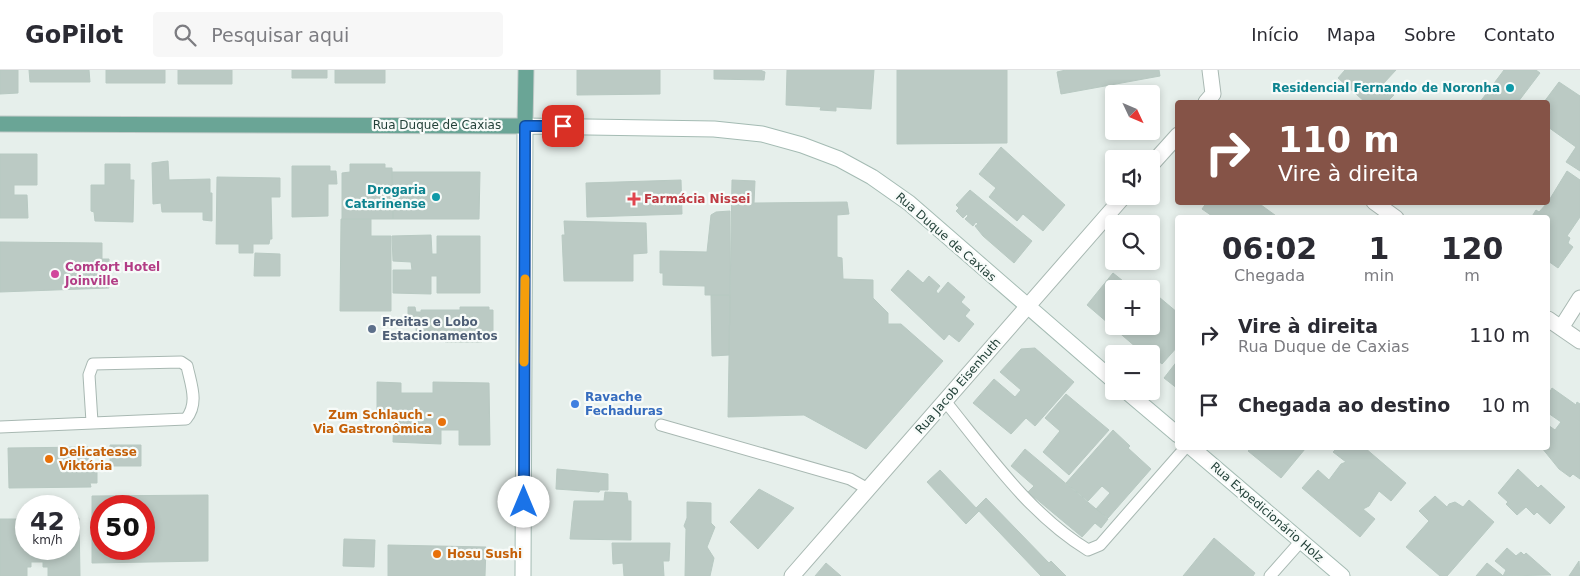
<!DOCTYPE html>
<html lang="pt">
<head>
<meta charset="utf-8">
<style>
	:root { --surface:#fff; --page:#f7f7f7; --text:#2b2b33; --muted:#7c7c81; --line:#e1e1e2 }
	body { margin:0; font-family:"DejaVu Sans",sans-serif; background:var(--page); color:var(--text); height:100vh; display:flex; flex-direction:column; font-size:19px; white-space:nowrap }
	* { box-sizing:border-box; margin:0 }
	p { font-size:16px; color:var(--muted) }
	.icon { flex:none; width:28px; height:28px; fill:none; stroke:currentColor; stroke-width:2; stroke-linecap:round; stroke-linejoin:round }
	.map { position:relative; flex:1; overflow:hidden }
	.details { position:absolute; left:1175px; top:145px; width:375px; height:235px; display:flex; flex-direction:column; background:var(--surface); border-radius:5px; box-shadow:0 2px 8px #0003 }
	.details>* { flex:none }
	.banner { position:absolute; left:1175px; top:30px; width:375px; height:105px; border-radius:5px; box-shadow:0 2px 8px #0003; background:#855347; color:#fff; overflow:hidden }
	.needle { width:32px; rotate:134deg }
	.fabs { position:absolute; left:1105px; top:15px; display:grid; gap:10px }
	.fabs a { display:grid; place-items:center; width:55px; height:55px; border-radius:5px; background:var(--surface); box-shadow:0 2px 8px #0003; font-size:25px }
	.speed { position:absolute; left:15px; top:425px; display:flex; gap:10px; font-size:25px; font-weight:700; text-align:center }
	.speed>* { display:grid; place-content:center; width:65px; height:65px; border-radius:50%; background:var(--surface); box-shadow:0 2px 8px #0003; line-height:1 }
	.speed small { font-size:12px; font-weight:400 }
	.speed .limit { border:8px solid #d22; background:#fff; color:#111 }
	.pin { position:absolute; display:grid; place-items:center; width:42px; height:42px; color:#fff; margin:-21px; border-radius:10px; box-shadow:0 2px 8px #0006 }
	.me { position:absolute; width:55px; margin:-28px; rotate:0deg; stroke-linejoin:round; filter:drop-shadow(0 0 4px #0008) }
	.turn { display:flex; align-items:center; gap:18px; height:105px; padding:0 20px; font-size:22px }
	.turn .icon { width:65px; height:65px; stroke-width:2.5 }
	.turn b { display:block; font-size:35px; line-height:42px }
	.eta { display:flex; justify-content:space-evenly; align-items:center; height:85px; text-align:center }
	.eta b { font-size:30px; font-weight:800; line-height:35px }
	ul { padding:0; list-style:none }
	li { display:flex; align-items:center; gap:15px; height:70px; padding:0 20px }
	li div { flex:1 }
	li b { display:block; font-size:19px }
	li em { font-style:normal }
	header { display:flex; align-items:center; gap:30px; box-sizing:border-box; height:70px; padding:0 25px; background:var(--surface); border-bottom:1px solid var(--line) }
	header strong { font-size:24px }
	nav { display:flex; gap:28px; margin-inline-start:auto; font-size:18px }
	.search { width:350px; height:45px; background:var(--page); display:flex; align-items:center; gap:12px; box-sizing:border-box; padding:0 18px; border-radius:5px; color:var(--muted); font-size:19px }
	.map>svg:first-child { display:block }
	.building { fill:#bbcac4; stroke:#b8c9c2; fill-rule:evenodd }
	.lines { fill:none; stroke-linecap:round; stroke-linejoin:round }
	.lane-casing { stroke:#a8b8b2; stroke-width:13 }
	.street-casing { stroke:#a8b8b2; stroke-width:17 }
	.secondary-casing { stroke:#a4bbb3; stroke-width:17 }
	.primary-casing { stroke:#c2cac8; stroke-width:17 }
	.lane { stroke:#fff; stroke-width:11 }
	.street { stroke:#fff; stroke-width:15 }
	.secondary { stroke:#fff; stroke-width:15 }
	.primary { stroke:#6aa596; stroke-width:15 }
	.route-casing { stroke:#114b97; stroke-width:12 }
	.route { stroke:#1a73e8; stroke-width:9 }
	.slow { stroke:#f59e0b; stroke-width:9 }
	.culture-dot { fill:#0f9aa8; stroke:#f7fbf9; stroke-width:2 }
	.health-dot { fill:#e0444e; stroke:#f7fbf9; stroke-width:2 }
	.hotel-dot { fill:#d1479c; stroke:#f7fbf9; stroke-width:2 }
	.service-dot { fill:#5c6f8a; stroke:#f7fbf9; stroke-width:2 }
	.shop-dot { fill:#3f7fe0; stroke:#f7fbf9; stroke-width:2 }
	.food-dot { fill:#e8710a; stroke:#f7fbf9; stroke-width:2 }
	.labels { text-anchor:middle; stroke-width:4.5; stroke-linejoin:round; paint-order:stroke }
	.culture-label { font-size:12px; font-weight:bold; fill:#0d838f; stroke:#f7fbf9; text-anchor:end }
	.street-label { font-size:12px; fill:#24423a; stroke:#f7fbf9 }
	.health-label { font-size:12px; font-weight:bold; fill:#be3a42; stroke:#f7fbf9; text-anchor:start }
	.hotel-label { font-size:12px; font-weight:bold; fill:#b23c85; stroke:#f7fbf9; text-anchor:start }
	.service-label { font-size:12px; font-weight:bold; fill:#4e5e75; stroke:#f7fbf9; text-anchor:start }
	.shop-label { font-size:12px; font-weight:bold; fill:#366cbe; stroke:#f7fbf9; text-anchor:start }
	.food-label { font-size:12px; font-weight:bold; fill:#c56008; stroke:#f7fbf9; text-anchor:start }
</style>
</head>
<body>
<header>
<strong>GoPilot</strong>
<div class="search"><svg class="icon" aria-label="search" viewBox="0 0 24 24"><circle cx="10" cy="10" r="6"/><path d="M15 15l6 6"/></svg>Pesquisar aqui</div>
<nav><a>Início</a><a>Mapa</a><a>Sobre</a><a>Contato</a></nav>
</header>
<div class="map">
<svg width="1580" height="506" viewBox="0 0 1580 506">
	<rect width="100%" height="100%" fill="#e6efeb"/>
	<path class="building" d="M0,0h18v23l-18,1z
		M29,0h60l1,12h-60z
		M106,0h59v13h-59z
		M178,0h54v14h-54z
		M292,0h35v8h-35z
		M335,0h50v13h-50z
		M577,0h83v24l-83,1z
		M714,0h46l5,2 -1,8 -50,-1z
		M787,0h87l-3,39 -35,-2v4l-16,-1 1,-3 -35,-2z
		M897,0h110v73l-110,1z
		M1066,0h93l1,6 -99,18 -4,-22z
		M1345,0h51l-13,14 11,11 -7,7h-22l-27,-24z
		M1504,0h32l4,3 -22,29h-38z
		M1559,12l21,14v75l-14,-9 10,-15 -28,-20v-10l2,-5 -2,-2v-8h-4z
		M1001,77l64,58 -22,26 -20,-17 -6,7 -28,-24 7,-9 -17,-14z
		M0,84h37v31h-23v10h13l1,23h-28z
		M168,91l1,19 41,-1v14h2v28l-9,-1v-8h-41l-1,-9 -8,1 -1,-41z
		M105,94h25v16h4l-1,42 -38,-1 -1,-9 -3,-1v-26h14z
		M350,94h35v4h7l1,51h-51v-46l8,-1z
		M292,96h38v5h6l1,13h-9v32l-36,1z
		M1567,101l13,9v37l-13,19 3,2 -2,5 5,4 -15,21 -10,-7v-43h-17l5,-8 3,2 9,-10z
		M392,102h88l-1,47h-86z
		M217,107l63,1v19h-9l1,42h-2l-1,5h-16v9h-14v-9h-23z
		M681,110l1,34 -95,3 -1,-34z
		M732,110l23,1 -1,22 93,-1 2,12 -12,1v42l5,1 1,21 30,1v18l15,15v11h13l42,37 -77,88 -62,-34 -76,2z
		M970,120l62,51 -18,22 -31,-27 -8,-10 3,-2 -2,-2 -3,4 -8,-7 3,-3 -1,-2 -4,4 -7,-7 3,-3 -3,-3z
		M1207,132h50l22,16h-64l-13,-9z
		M730,141v84h-25v-9l-42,-1v-12h-3v-22l47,1 4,-37 5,-3z
		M341,149h30v17h20v75h-51z
		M564,151l82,2 1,30 -14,1v27h-69l-2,-46h3z
		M431,165l1,19h5v-18h43v57h-43v-17h-6v18l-38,-1v-23h19l-1,-8 -18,-1 -1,-25z
		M0,172l102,1v16h7v29l-109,4z
		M255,183l25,1v22h-26z
		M908,200l15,13 6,-7 11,10 -4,5 2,3 10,-12 17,15 -4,5 9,8 -5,6 9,8 -15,18 -10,-8 -5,6 -53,-50z
		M1113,203l20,16h-19v37h37l2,-34 25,21v33l-16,18 -5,-4 -2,3 -4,-3v-6h-7l-57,-49z
		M711,225h19l-1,60 -17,1z
		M408,237h7l1,5h5v-2h39v-3h29v3h4v29h-11v3h-37v-4h-23v-3h-6v-12h-8z
		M1035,278l39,34 -39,44 -9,-8 -15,16 -38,-31 21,-24 21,18 6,-7 -21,-18 21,-23z
		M1178,290v29l-14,-11z
		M377,312l24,1v10h32v-11l56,1 1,62h-31v-15h-18v14l-48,-2 1,-28 -17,-1z
		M1552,318l24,17 1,-3 3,2v75l-7,-5 -3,3 -11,-8 -17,-21h6v-23l7,5 6,-8 -13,-9v-18z
		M1066,324l43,36 -40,45 -26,-23 17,-21 -15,-13z
		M1113,360l17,16 -2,2 23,21 -43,49 -12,-9 14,-16 -8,-7 -14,15 -22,-18z
		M110,375h31v21h-31z
		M88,377l1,21h8v15h-7l1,4 -82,1 -1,-40z
		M1251,378h52l2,1 -24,29 -33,-27z
		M1337,378h28l41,35 -15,18 -12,-10 -10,15 -6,3 12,10 -15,18 -58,-49 16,-18 11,10 12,-16 5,-2 -13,-10z
		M1025,379l83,70 -7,9 -6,-5 -13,14 -54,-45 6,-6 -23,-20z
		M557,399l51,5v16h-8l-1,2 -43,-3z
		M1518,399l20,19 3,-3 24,22 -15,17 -13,-12 -3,3 -8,-8 -9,8 -11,-11 2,-2 -10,-9z
		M940,400l39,41 -13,13 -39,-42z
		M759,419l35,19 -36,41 -28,-27z
		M605,422l22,1 1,8h3v39l-61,-1 4,-38h30z
		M208,425v66l-116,2v-67zM101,436h43v43h-43z
		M1435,426l12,11 2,-3 6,-2 8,5 6,-7 25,22 -47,54h-7l-34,-29 23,-26 -10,-10z
		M986,428l63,65 2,-2 15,15h-25l-65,-68z
		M687,432l24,1v20l4,4 -8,20 7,11 -4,18h-25l1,-47 -2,-3 3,-8z
		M69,448h10l1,58h-32v-9h-5v-5h-12v5h-4v9h-27v-57h26v30h43z
		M1214,468l41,35 -2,3h-70z
		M344,469l31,1 -1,27 -31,-1z
		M612,473h58l-1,18h-6l1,15h-40l-1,-13 -10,1z
		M388,475l98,2 -1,29h-97z
		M1507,478l9,8 5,-4 3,3 2,-2 25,22 -48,1 3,-6 -11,-9z
		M1579,491l1,15h-11z
		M826,493l15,13h-26z
		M1487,493l15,12 1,1h-27z"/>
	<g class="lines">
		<g class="lane-casing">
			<path id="lane" d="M945,331c43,53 84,113 143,149l12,-5 85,-97
				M661,355l189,54 18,10
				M0,357l186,-8c13,-16 5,-34 1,-53l-6,-4 -88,2 -4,11 3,47
				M1270,506l31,-35"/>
		</g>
		<g class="street-casing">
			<path id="street" d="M1206,32l7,-8 -3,-24
				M1151,95l27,-30
				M1374,132l22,16
				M1548,249l32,22
				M1561,258l19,-30
				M792,506l332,-380"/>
		</g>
		<g class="secondary-casing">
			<path id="secondary" d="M1126,321l52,44
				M1192,378l150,128
				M523,506l2,-450 189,3 48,5 40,11 37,14 33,18 37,26 205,178"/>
		</g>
		<g class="primary-casing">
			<path id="primary" d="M0,54l525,2 1,-56"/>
		</g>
		<use href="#lane" class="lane"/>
		<use href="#street" class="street"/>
		<use href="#secondary" class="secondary"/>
		<use href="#primary" class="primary"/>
	</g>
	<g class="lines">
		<g class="route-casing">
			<path id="route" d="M524,432l1,-376h38"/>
		</g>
		<use href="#route" class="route"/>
		<path class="slow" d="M524,292l1,-83"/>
	</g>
	<g class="culture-dot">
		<circle cx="1510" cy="18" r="5"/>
		<circle cx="436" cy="127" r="5"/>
	</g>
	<path class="health-dot" d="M631.5 121.5h5v5h5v5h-5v5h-5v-5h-5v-5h5z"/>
	<circle class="hotel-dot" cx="55" cy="204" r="5"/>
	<circle class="service-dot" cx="372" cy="259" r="5"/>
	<circle class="shop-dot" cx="575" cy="334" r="5"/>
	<g class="food-dot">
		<circle cx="442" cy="352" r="5"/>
		<circle cx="49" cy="389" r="5"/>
		<circle cx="437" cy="484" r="5"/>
	</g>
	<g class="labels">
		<g class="culture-label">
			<text x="1500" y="22">Residencial Fernando de Noronha</text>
			<text x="426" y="124">Drogaria<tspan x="426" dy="14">Catarinense</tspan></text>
		</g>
		<g class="street-label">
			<text x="437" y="59">Rua Duque de Caxias</text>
			<text transform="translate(946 167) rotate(41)" y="4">Rua Duque de Caxias</text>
			<text transform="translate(958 316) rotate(-49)" y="4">Rua Jacob Eisenhuth</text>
			<text transform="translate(1267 442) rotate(41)" y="4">Rua Expedicionário Holz</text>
		</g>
		<g class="health-label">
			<text x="644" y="133">Farmácia Nissei</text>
		</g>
		<g class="hotel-label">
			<text x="65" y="201">Comfort Hotel<tspan x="65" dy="14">Joinville</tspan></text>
		</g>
		<g class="service-label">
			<text x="382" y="256">Freitas e Lobo<tspan x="382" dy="14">Estacionamentos</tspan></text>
		</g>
		<g class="shop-label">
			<text x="585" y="331">Ravache<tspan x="585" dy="14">Fechaduras</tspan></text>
		</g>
		<g class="food-label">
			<text x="432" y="349" text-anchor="end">Zum Schlauch -<tspan x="432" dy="14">Via Gastronômica</tspan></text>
			<text x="59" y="386">Delicatesse<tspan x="59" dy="14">Viktória</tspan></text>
			<text x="447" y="488">Hosu Sushi</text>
		</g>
	</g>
</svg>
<div class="fabs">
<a><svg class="needle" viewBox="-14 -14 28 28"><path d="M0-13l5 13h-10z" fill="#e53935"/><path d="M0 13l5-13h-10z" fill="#7c7c81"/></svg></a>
<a><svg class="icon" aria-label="sound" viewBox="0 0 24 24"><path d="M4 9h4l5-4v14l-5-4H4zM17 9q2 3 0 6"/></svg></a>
<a><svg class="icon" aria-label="search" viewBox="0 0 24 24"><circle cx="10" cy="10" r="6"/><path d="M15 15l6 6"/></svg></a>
<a>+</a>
<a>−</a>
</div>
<div class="speed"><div>42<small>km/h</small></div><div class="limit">50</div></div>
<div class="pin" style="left:563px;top:56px;background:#d93025"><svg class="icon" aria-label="arrive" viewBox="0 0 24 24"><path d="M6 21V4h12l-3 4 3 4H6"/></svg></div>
<svg class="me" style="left:524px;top:432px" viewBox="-20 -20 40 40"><circle r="19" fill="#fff"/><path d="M0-13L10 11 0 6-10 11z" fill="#1a73e8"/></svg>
<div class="banner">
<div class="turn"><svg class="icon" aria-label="right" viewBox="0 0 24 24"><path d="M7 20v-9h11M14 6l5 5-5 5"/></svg><div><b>110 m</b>Vire à direita</div></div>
</div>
<section class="details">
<div class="eta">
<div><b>06:02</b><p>Chegada</p></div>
<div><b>1</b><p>min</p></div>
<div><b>120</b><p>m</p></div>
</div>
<ul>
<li><svg class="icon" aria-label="right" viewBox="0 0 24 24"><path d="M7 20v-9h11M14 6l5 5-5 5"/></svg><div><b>Vire à direita</b><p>Rua Duque de Caxias</p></div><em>110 m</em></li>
<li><svg class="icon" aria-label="arrive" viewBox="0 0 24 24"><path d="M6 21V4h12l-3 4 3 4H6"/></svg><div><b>Chegada ao destino</b></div><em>10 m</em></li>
</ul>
</section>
</div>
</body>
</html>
